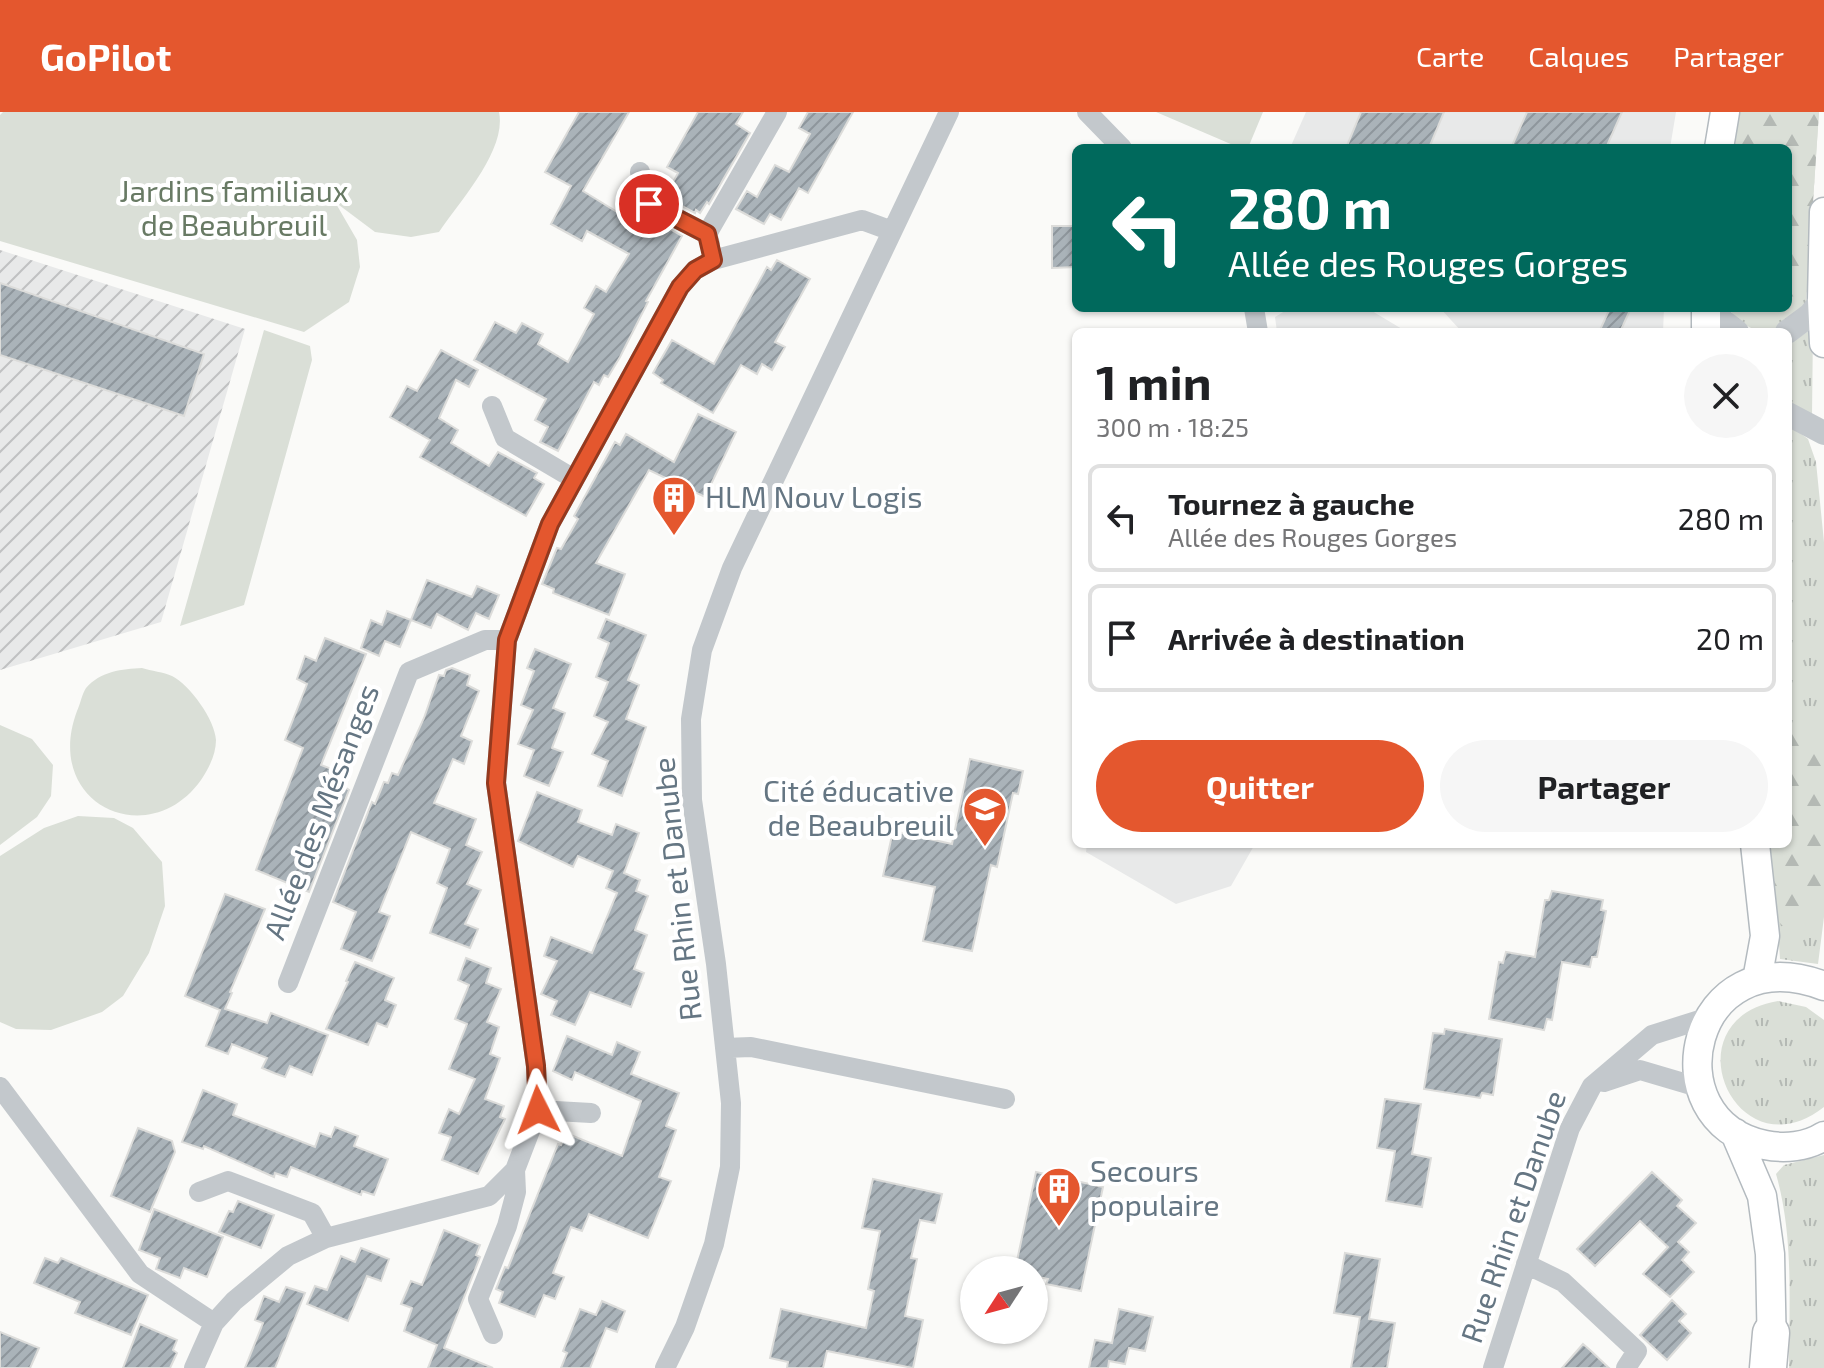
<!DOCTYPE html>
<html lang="fr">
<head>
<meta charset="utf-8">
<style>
	:root { --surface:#fff; --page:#f6f6f6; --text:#202124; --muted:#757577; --line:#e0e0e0; --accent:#e4572e }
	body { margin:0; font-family:"Exo 2",sans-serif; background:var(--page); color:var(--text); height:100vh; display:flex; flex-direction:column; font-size:30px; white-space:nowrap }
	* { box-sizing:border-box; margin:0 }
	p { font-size:26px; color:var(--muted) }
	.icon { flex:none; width:44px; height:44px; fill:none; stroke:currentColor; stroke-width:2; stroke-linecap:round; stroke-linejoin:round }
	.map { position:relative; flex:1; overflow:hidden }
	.panel { position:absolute; left:1072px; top:216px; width:720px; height:520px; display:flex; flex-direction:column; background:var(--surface); border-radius:12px; box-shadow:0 2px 6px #0004 }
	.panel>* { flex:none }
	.banner { position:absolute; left:1072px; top:32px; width:720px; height:168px; border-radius:12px; box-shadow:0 2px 6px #0004; background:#00695c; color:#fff; overflow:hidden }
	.needle { width:52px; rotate:234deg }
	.tools { position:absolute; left:960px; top:1144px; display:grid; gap:16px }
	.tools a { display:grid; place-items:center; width:88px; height:88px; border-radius:50%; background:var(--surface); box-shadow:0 2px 6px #0004; font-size:40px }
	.pin { position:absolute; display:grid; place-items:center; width:68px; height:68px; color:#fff; margin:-34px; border:4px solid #fff; border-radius:50%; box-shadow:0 2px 8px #0007 }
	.me { position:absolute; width:88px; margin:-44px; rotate:357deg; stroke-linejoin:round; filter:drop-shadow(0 0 6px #0008) }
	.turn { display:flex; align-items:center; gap:28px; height:168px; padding:0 24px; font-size:36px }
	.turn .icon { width:104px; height:104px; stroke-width:2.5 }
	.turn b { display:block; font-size:56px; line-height:68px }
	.round { display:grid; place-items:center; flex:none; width:84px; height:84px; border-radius:42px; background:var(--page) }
	.overview { display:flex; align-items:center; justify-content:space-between; height:136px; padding:0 24px }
	h1 { font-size:48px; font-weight:700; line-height:60px }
	.cta { display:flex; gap:16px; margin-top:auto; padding:16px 24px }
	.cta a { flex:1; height:92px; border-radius:48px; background:var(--accent); color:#fff; font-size:32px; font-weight:700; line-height:92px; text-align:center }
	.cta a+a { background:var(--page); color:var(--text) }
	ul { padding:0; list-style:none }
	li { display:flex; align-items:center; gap:24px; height:108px; margin:0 16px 12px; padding:0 8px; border:4px solid var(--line); border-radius:12px }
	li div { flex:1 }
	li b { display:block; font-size:30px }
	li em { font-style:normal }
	header { display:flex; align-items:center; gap:48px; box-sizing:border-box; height:112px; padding:0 40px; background:var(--accent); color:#fff }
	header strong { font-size:38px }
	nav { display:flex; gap:44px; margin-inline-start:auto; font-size:28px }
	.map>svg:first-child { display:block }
	.built { fill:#e8e9e9 }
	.industrial { fill:url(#industrial-furrows) }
	.grass { fill:url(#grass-tufts) }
	.forest { fill:url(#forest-firs) }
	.garden { fill:#dadfd7 }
	.building { fill:url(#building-hatch); stroke:#dcdcda; stroke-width:2 }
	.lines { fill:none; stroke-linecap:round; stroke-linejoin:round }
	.secondary-casing { stroke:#b3babf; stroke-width:31 }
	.motorway-casing { stroke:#b4b9bd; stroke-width:39 }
	.minor { stroke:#c3c8cc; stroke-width:20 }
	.tertiary { stroke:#c3c8cc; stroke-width:24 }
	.secondary { stroke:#fff; stroke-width:28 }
	.motorway { stroke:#fff; stroke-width:36 }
	.route-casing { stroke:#94391e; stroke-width:20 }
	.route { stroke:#e4572e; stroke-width:14 }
	.labels { text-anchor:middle; stroke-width:8; stroke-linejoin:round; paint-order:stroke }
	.park-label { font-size:30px; fill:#687a64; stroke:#fff }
	.poi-label { font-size:30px; fill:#657683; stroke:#fff; text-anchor:start }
	.street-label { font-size:30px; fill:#657683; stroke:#fff }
</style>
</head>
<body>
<header>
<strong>GoPilot</strong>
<nav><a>Carte</a><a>Calques</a><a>Partager</a></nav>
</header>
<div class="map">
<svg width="1824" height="1256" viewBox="0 0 1824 1256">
	<defs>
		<pattern id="industrial-furrows" width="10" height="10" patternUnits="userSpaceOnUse" patternTransform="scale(2)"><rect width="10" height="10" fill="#e8e9e9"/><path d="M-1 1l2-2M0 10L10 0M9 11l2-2" fill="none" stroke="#c0c1c2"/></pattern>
		<pattern id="grass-tufts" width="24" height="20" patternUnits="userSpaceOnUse" patternTransform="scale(2)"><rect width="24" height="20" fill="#dadfd7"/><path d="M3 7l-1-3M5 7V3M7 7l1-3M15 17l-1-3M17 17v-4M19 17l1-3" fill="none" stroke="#b4b9b4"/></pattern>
		<pattern id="forest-firs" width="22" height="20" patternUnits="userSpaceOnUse" patternTransform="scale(2)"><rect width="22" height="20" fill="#dadfd7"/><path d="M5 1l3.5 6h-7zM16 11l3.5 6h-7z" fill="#b4b9b4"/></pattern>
		<pattern id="building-hatch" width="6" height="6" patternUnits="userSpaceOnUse" patternTransform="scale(2)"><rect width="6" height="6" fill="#aab3b9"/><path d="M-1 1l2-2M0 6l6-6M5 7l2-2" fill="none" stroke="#8e969c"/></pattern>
	</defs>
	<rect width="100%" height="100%" fill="#fafaf8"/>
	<path class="built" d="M1306,0h370l-6,36h-380z
		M1290,196h77l40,24h-130l-2,-15z
		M1440,196h224l-1,24h-201z
		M1087,732h168l-24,42 -55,18 -90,-52z"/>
	<path class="industrial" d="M0,138l245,79 -84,293 -161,48z"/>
	<path class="grass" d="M1739,0h80l-13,191c-8,7 -18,22 -28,27 -19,8 -40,-8 -50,-22h60v-160h-53z
		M1813,216l-1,88 -24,-12v-59z
		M1788,312l20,15 8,23 8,80v375l-6,47 -38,-5 -3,-45 11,-70z
		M1778,889l28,6 18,13v87c-88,69 -157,-87 -46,-106z
		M1824,1043v213h-35c0,-65 5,-131 -13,-194l8,-9z"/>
	<path class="forest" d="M1749,0h70l-12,180 -19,6v-150h-53l3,-26z
		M1824,616v175l-36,28 -11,-11 -9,-76h20v-110z"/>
	<path class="garden" d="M3,0h496c8,38 -39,89 -60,120l-28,5 -36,-5 -40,-30 22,38 3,27 -11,35 -45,30 -304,-91v-126z
		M1156,0h107l-15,36h-8z
		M264,218l46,16 2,14 -68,245 -64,21z
		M142,556c9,3 22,4 30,8 18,9 43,44 44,64 0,14 -7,28 -15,40 -52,73 -159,25 -124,-69 3,-6 5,-17 9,-23 15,-17 36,-19 56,-20z
		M0,613l32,14 21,26 -2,31 -14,21 -37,28z
		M78,704l36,2 19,10 29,34 3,44 -16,47 -26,43 -21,16 -51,18 -35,-1 -16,-7v-166l44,-28z"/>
	<path class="building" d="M579,0h50l-46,79 44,27 6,-10 49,28 -36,65 2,1 -28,55 -12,20 -4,-2 -5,10 -5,-3 -36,69 -18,-9 8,-15 -13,-7 11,-21 -72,-39 21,-38 21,11 6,-10 21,11 -5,10 30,18 26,-48 -10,-6 12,-22 10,6 23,-38 -42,-23 -5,10 -31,-17 20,-38 -26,-14z
		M698,0h45l-7,12 14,9 -41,71 -2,-2 -7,11 -4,-3 -1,3 -30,-16 13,-24 -11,-6z
		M808,0h45l-45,81 -9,-5 -18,32 -11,-6 -6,10 -28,-15 11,-18 10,6 18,-32 14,7 21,-38 -11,-6z
		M1361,0h83l-15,36h-83z
		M1527,0h95l-16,36h-95z
		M1052,114h24v41l-24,1z
		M777,148l33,19 -35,63 10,5 -13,23 -10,-6 -5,10 -16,-9 -28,48 -52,-30 2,-3 -10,-7 19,-33 42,24 53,-97 4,3z
		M0,171l204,71 -20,62 -184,-61z
		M1610,196h21l-11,24h-21z
		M441,238l37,20 -9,17 -13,-7 -17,38 19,12 -7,13 38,23 9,-14 39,21 -3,5 10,6 -18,32 -106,-59 10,-17 -40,-23 17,-31 10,5z
		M698,302l38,18 -31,65 -56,-27 -53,93 29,11 -16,41 -56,-22 1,-4 -12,-5 15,-36 4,1 17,-30 -4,-3 41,-74 5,3 6,-11 48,28z
		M427,468l45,17 5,-11 22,9 -10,24 -13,-6 -8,17 -31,-16 -6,14 -20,-8z
		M387,499l24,9 -11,27 -15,-6 -6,15 -18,-8 10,-28 11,5z
		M606,507l40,16 -18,45 11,5 -13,34 20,8 -24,69 -24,-10 10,-25 -16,-7 16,-32 -14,-6 14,-34 -12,-5 13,-34 -11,-5z
		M325,526l41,16 -45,111 26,10 -4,11 6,4 -40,102 -53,-22 47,-122 -18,-8 22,-56 -10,-5 8,-23 11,5z
		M535,537l36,15 -18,44 12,5 -13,35 11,4 -14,34 -25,-10 10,-26 -16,-6 15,-34 -12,-5 13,-34 -7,-3z
		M452,556l18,7 -3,10 12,6 -18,45 11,5 -8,23 -11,-5 -19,44 42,16 -10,26 16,7 -15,32 14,6 -16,34 13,5 -8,19 -40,-15 17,-45 -10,-5 13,-34 -39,-17 -32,80 11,4 -18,45 -31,-12 15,-37 -23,-10 39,-100 3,2 9,-22 4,1 4,-10 6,2 26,-57 15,-43 5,1 2,-6z
		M970,647l53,12 -5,23 -5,-1 -16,74 -6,-2 -19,86 -49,-10 12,-54 -52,-11 10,-45 59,13z
		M537,680l45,18 -4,12 34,13 4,-11 23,9 -15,40 16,7 -4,11 12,5 -13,34 12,5 -13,34 10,4 -13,34 -41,-15 -15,33 -24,-10 6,-14 -16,-7 16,-33 -13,-5 7,-19 41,16 25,-60 -11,-5 7,-17 -35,-15 -5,11 -55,-26z
		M1552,779l51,9 -2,10 5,1 -9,46h-5l-2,10 -28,-5 -10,58 -5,-1 -3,11 -55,-11 10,-57 4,1 3,-11 29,5 10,-57h4z
		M225,782l40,15 -35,83 2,1 -7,16 42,14 4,-10 57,22 -16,40 -22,-9 -5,11 -11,-4 -12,-5 5,-10 -35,-14 -4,10 -22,-8 14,-36 -35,-14z
		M466,846l25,10 -5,15 15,6 -14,33 12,5 -9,27 10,4 -15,41 19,7 -4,11 5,2 -27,55 -36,-14 9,-23 -12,-4 10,-24 10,5 16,-35 -26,-10 18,-45 -12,-5 14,-34 -11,-5z
		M355,850l39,16 -9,22 11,5 -9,22 -10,-4 -9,22 -42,-16 22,-47 -2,-1z
		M1445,917l57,10 -9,56 -11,-2 -2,5 -56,-9 9,-56 11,1z
		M567,924l45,19 5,-13 23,10 -9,22 48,19 -13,33 10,4 -17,47 12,4 -23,57 -59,-24 -7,17 -11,-4 -18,46 11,4 -9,22 -11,-4 -9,22 -36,-14 4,-11 -7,-3 9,-22 3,1 50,-124 3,1 5,-12 56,23 19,-55 -66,-29 -3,8 -19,-9z
		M203,978l34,14 -4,11 82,32 5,-14 11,4 4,-10 23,9 -4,10 34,13 -14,36 -12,-4 -1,4 -70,-28 -4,10 -12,-4 -1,4 -70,-31 -1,3 -21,-7z
		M1385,987l36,5 -9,50 19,4 -9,49 -36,-6 9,-50 -18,-3z
		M138,1016l34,13 3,11 -25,60 -39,-16z
		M1036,1060l67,15 -22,104 -35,-7 2,-5 -14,-3v-6h-19z
		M1652,1060l30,28 -5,6 19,17 -18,19 11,10 -7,8 12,12 -24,25 -27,-23 25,-27 -28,-26 -45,45 -18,-17z
		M873,1067l69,15 -7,29 -15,-3 -9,38 6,1 -12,57 18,4 -10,48 -86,-17 -4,17h-36l1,-6 -18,-4 11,-49 85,19 8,-37 -6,-2 12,-58 -18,-3z
		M238,1089l36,14 -13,33 -42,-16 10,-21 4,1z
		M154,1097l69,28 -16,40 -23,-9 -4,10 -24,-9 4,-11 -21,-8z
		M444,1118l36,15 -4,10 4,2 -36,91 49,20h-65l9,-23 -33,-14 8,-23 -11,-4 10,-23 11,4z
		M361,1136l28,11 -8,22 -14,-5 -19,45 -41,-17 8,-18 12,4 14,-34 14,6z
		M1345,1141l35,6 -11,60 26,4 -8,45h-36l9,-51 -26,-4z
		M45,1146l13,5 3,-5 87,37 -17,40 -56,-22 5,-11 -46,-19z
		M286,1175l19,6 -30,75h-30l18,-45 -8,-3 9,-24 15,6z
		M1672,1188l14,14 -7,7 12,12 -24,27 -27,-25z
		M602,1189l23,10 -8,21 -11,-4 -16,40h-29l6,-15 -4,-2 17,-42 16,6z
		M1119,1197l34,8 -8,34 -16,-3 -4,16 -16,-3 -1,7h-19l6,-28 17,3z
		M140,1212l37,16 -4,10 4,3 -7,15h-47z
		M0,1220l39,16 -9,20h-30z
		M1583,1232l7,6 19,18h-47z"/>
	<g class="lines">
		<g class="secondary-casing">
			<path id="secondary" d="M1719,36l6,-36
				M1824,100l-2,88 2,43
				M1706,196v24
				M1755,732l10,92 -8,44
				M1824,874c-133,-51 -175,135 -59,159 19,4 42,2 59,-9
				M1735,1021l27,63 8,58 2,100"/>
		</g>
		<g class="motorway-casing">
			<path id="motorway" d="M1768,1256l3,-35"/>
		</g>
		<path class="minor" d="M1087,0l35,36
			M640,60l9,32 58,30 3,10
			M707,122l70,-122
			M1254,196l4,24
			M492,294l13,32 69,41
			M288,871l121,-311 76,-32h22
			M725,936l26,-1 254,52
			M1604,970l36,-12 61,18
			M0,975l140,187 74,49
			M538,998l53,3
			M199,1080l29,-11 84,32 14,25
			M1526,1152l37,18 74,69 -11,17
			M493,1222l-15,-35 29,-73 9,-34 -1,-22 23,-60 -2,-44 -40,-283 11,-143 43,-116 130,-237 15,-17 18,-10 149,-40 30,11
			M194,1256l20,-45 20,-22 54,-45 38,-18 163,-42 26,-26
			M665,1256l20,-41 29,-83 16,-77 1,-64 -15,-139 -24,-164 -1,-81 11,-69 30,-82 217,-456
			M1493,1256l77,-240 22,-42 60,-51 57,-18"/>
		<path class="tertiary" d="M1706,196l31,24
			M1787,220l23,-17 12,-15
			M1788,302l36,19"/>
		<use href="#secondary" class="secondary"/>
		<use href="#motorway" class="motorway"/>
	</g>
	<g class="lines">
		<g class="route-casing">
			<path id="route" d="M538,998l-2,-44 -40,-283 11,-143 43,-116 130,-237 15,-17 18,-10 -6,-26 -58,-30"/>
		</g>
		<use href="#route" class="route"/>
	</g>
	<defs>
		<g id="building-pin" transform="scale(2.3)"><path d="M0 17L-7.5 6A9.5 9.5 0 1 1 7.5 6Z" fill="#e4572e" stroke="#fff"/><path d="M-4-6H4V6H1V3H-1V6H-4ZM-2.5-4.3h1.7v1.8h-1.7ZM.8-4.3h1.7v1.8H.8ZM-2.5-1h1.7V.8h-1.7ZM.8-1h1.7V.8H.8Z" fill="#fff"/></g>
		<g id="school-pin" transform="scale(2.3)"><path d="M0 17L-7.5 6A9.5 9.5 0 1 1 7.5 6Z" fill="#e4572e" stroke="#fff"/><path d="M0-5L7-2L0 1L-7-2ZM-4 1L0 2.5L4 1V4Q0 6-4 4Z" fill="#fff"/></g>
	</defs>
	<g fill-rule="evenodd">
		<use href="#building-pin" x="674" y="386"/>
		<use href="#school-pin" x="985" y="697"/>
		<use href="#building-pin" x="1059" y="1077"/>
	</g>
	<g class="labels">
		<g class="park-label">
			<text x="234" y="90">Jardins familiaux<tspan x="234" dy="34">de Beaubreuil</tspan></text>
		</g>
		<g class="poi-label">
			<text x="705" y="396">HLM Nouv Logis</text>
			<text x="954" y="690" text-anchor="end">Cité éducative<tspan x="954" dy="34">de Beaubreuil</tspan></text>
			<text x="1090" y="1070">Secours<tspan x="1090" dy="34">populaire</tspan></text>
		</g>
		<g class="street-label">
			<text transform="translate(322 700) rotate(-69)" y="10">Allée des Mésanges</text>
			<text transform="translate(678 777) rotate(-96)" y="10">Rue Rhin et Danube</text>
			<text transform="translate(1514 1105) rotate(-71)" y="10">Rue Rhin et Danube</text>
		</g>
	</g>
</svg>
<div class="tools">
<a><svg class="needle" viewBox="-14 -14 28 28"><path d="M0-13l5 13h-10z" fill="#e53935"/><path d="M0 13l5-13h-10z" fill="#757577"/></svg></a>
</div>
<div class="pin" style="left:649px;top:92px;background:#d93025"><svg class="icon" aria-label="arrive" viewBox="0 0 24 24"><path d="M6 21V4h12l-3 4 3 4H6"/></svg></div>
<svg class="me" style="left:538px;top:998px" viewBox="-20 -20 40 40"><path d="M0-17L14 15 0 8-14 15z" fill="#e4572e" stroke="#fff" stroke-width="4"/></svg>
<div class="banner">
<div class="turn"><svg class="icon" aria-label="left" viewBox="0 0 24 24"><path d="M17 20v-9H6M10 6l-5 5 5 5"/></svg><div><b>280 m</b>Allée des Rouges Gorges</div></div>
</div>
<section class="panel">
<div class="overview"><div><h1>1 min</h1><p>300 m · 18:25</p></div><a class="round"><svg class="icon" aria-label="close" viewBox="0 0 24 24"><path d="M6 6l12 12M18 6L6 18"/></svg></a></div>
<ul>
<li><svg class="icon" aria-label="left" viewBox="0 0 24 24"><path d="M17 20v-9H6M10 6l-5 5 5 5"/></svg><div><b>Tournez à gauche</b><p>Allée des Rouges Gorges</p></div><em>280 m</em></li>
<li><svg class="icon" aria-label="arrive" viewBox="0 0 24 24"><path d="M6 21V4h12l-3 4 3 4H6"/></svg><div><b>Arrivée à destination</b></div><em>20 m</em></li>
</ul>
<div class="cta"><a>Quitter</a><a>Partager</a></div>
</section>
</div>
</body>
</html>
